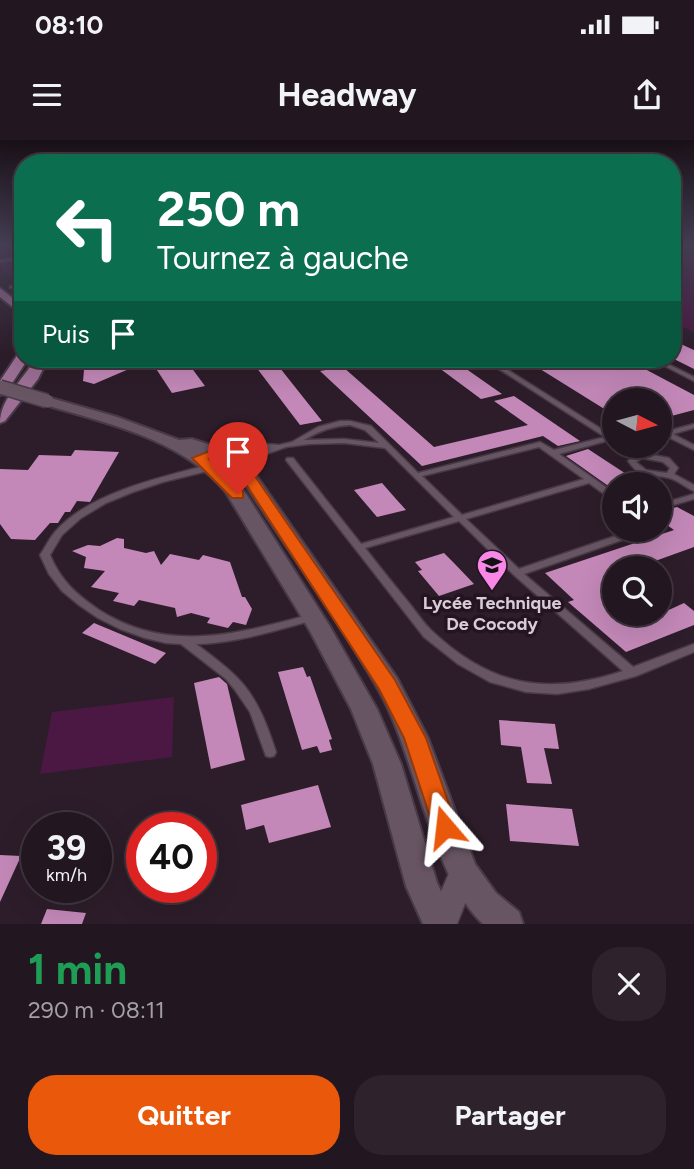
<!DOCTYPE html>
<html lang="fr">
<head>
<meta charset="utf-8">
<style>
	:root { --surface:#221620; --page:#2e232d; --text:#f1f3f6; --muted:#a29fa5; --line:#3f353e; --accent:#ea580c }
	body { margin:0; font-family:Figtree,sans-serif; background:var(--page); color:var(--text); height:100vh; display:flex; flex-direction:column; font-size:26px; white-space:nowrap }
	* { box-sizing:border-box; margin:0 }
	p { font-size:23px; color:var(--muted) }
	.icon { flex:none; width:38px; height:38px; fill:none; stroke:currentColor; stroke-width:2; stroke-linecap:round; stroke-linejoin:round }
	.map { position:relative; height:784px; overflow:hidden }
	.drawer { display:flex; flex-direction:column; background:var(--surface); flex:1 }
	.drawer>* { flex:none }
	.banner { position:absolute; left:14px; top:14px; width:667px; height:214px; border-radius:28px; box-shadow:0 7px 28px #0002,0 0 0 2px var(--line); background:#0b6e4f; color:#fff; overflow:hidden }
	.needle { width:46px; rotate:96deg }
	.tools { position:absolute; left:602px; top:248px; display:grid; gap:14px }
	.tools a { display:grid; place-items:center; width:70px; height:70px; border-radius:50%; background:var(--surface); box-shadow:0 7px 28px #0002,0 0 0 2px var(--line); font-size:35px }
	.speed { position:absolute; left:21px; top:672px; display:flex; gap:14px; font-size:35px; font-weight:700; text-align:center }
	.speed>* { display:grid; place-content:center; width:91px; height:91px; border-radius:50%; background:var(--surface); box-shadow:0 7px 28px #0002,0 0 0 2px var(--line); line-height:1 }
	.speed small { font-size:18px; font-weight:400 }
	.speed .limit { border:10px solid #d22; background:#fff; color:#111 }
	.pin { position:absolute; display:grid; place-items:center; width:60px; height:60px; color:#fff; margin:-72px -30px; border-radius:50% 50% 50% 0; rotate:-45deg; box-shadow:0 0 7px #0007 }
	.pin .icon { rotate:45deg }
	.me { position:absolute; width:77px; margin:-38px; rotate:343deg; stroke-linejoin:round; filter:drop-shadow(0 0 5px #0008) }
	.turn { display:flex; align-items:center; gap:24px; height:147px; padding:0 28px; font-size:32px }
	.turn .icon { width:91px; height:91px; stroke-width:2.5 }
	.turn b { display:block; font-size:49px; line-height:60px }
	.then { display:flex; align-items:center; height:66px; padding:0 28px; background:#0003; gap:14px; font-size:26px }
	.round { display:grid; place-items:center; flex:none; width:74px; height:74px; border-radius:28px; background:var(--page) }
	.headline { display:flex; align-items:center; justify-content:space-between; height:119px; padding:0 28px }
	h1 { font-size:42px; font-weight:700; line-height:52px; color:#1e9e55 }
	.primary-button { display:flex; gap:14px; margin-top:auto; padding:14px 28px }
	.primary-button a { flex:1; height:80px; border-radius:28px; background:var(--accent); color:#fff; font-size:28px; font-weight:700; line-height:80px; text-align:center }
	.primary-button a+a { background:var(--page); color:var(--text) }
	.status { display:flex; justify-content:space-between; align-items:center; height:49px; padding:0 35px; background:var(--surface); direction:ltr }
	.status svg { height:19px; fill:currentColor }
	header { display:flex; justify-content:space-between; align-items:center; height:91px; padding:0 28px; background:var(--surface); font-size:32px; font-weight:700 }
	.map>svg:first-child { display:block }
	.green { fill:#4a1843 }
	.building { fill:#c388b8 }
	.lines { fill:none; stroke-linecap:round; stroke-linejoin:round }
	.service-casing { stroke:#483a46; stroke-width:3 }
	.minor-casing { stroke:#483a46; stroke-width:3 }
	.tertiary-casing { stroke:#483a46; stroke-width:4 }
	.primary-casing { stroke:#483a46; stroke-width:4 }
	.service { fill:#685564; fill-rule:evenodd }
	.minor { fill:#685564; fill-rule:evenodd }
	.tertiary { fill:#685564; fill-rule:evenodd }
	.primary { fill:#9d6f95; fill-rule:evenodd }
	.tertiary-bridge-casing { stroke:#483a46; stroke-width:16; stroke-linecap:butt }
	.tertiary-bridge { stroke:#685564; stroke-width:13 }
	.route { fill:#ea580c; stroke:#983908; stroke-width:2 }
	.labels { text-anchor:middle; stroke-width:7; stroke-linejoin:round; paint-order:stroke }
	.poi-label { font-size:18px; font-weight:bold; fill:#d8cdd6; stroke:#241421 }
</style>
</head>
<body>
<div class="status"><b>08:10</b><svg viewBox="0 0 49 12"><path d="M0 12V9h3v3zM5 12V6h3v6zM10 12V3h3v9zM15 12V0h3v12zM26 1h20v11H26zM47 4h2v5h-2z"/></svg></div>
<header><svg class="icon" aria-label="menu" viewBox="0 0 24 24"><path d="M4 6h16M4 12h16M4 18h16"/></svg>Headway<svg class="icon" aria-label="share" viewBox="0 0 24 24"><path d="M12 15V3M7 8l5-5 5 5M5 13v7h14v-7"/></svg></header>
<div class="map">
<svg width="694" height="784" viewBox="0 0 694 784">
	<rect width="100%" height="100%" fill="#2d1d2a"/>
	<path class="green" d="M0,104h23v43l-23,-19z
		M672,104h22v88l-22,-10z
		M174,557l-2,60 -132,17 12,-62z"/>
	<path class="building" d="M672,200l22,10v19l-22,-11z
		M85,219h17l34,7 -42,18 -11,-3z
		M165,219h20l20,27 -33,7 -21,-32z
		M427,219h25l50,35 -21,5z
		M524,219h102l68,36v15l-34,9v-18h-46v14z
		M276,223l46,58 -22,4 -44,-58z
		M343,227l91,80 94,-22 -34,-24 20,-5 66,45 -22,5 -15,-10 -121,30 -102,-95z
		M588,309l55,36h-29v5l-48,-34z
		M75,310l44,2 -29,50 -13,-1 -7,11h-5l-7,11h-8l-15,17 -24,-1 -11,-15v-55l28,1 11,-15 32,1z
		M382,343l14,16 10,11 -29,7 -23,-27z
		M677,367l17,9v31l-61,22h-19v45h46l24,-11 10,8v14l-68,27 -58,-50 6,-2 -29,-27 129,-43 -14,-10v-9z
		M117,398l7,1v9l22,5 8,-2 7,14 9,-11 29,6 4,-5 27,7 12,35h3l7,12 -6,16 -13,-3 -5,6 -21,-5 3,-5 -19,-5 -14,4 -2,-9 -36,-8 -5,6 -21,-5 6,-8 -28,-6 14,-16 -21,-3 2,-11 -14,-6 16,-6 12,1z
		M444,413l10,10 20,21 -35,12 -21,-25 4,-1 -7,-8z
		M94,483l72,30 -11,11 -73,-31z
		M303,527l4,10 3,-1 22,63 -3,1 3,10 -12,3 -3,-7 -15,4 -24,-78z
		M219,537l8,7 18,76 -34,9 -17,-86z
		M499,580l56,4 4,25 -15,-1 8,36 -25,-1 -6,-36 -20,-2z
		M318,645l13,42 -62,16 -5,-18 -18,5 -5,-25z
		M506,664l66,5 7,37 -69,-5z
		M0,715l21,1 -21,46z
		M47,769l39,4 -4,11h-41z"/>
	<g class="lines">
		<g class="service-casing">
			<path id="service" d="M23,117v2l-23,3v-2z
				M12,146h11v2h-13v-2z
				M651,219h7l36,18v4z
				M488,220h4l122,77v5l-4,-2 -51,14 55,39v6h-3l-22,-16 -123,36 53,50 114,-39h13l-1,2 -121,42 109,93 61,-23v8l-58,24 -47,13 -32,5 -31,-2 -36,-10 -32,-18 -34,-27 -138,-177 1,-2h6l68,86 93,-27 -69,-69 -41,-5 -35,1 -23,3 -42,15 -81,20 -30,10 -27,11 -25,15 -19,17 -12,20c11,26 26,39 49,55 71,45 140,23 214,4l4,1 1,2 -1,2c-40,11 -80,24 -121,25 16,12 33,24 46,39 17,19 26,45 34,69l-2,4 -4,1 -4,-1 -16,-44 -15,-22 -9,-11 -45,-35 -15,-1 -21,-5 -25,-9 -22,-11 -19,-13 -17,-14 -13,-17 -9,-19c5,-7 9,-16 15,-23 44,-51 151,-62 213,-84l-23,-2 -31,9 -4,-2 1,-2 34,-9 34,3 13,-3 26,-15 22,-6h10l21,5 47,47 122,-31 14,8 51,-13 -117,-75zM350,285l15,5 14,13 -35,-4 -40,1c15,-9 29,-14 46,-15zM539,307l45,32 -122,36 -40,-39zM459,381l55,54 109,96c-75,25 -131,16 -190,-39 -9,-8 -16,-19 -24,-29 -15,-18 -30,-37 -44,-55z
				M694,284v4l-21,6 21,11v5l-28,-14 -6,1v-4z
				M621,306h10l12,7 26,5 9,10 -4,6 20,11v6c-8,-3 -16,-11 -25,-13 -19,-5 -28,2 -41,-17l8,-6zM642,318l21,4 7,6 -3,5 -21,-3 -10,-8z
				M694,354v5l-34,10v-5z"/>
		</g>
		<g class="minor-casing">
			<path id="minor" d="M463,720l10,4 4,9 -20,51h-30l26,-60z"/>
		</g>
		<g class="tertiary-casing">
			<path id="tertiary" d="M47,257l70,20 62,23 13,-1 39,13 20,16 146,210 31,60 47,126 21,29 23,19 4,12h-40c-54,-51 -66,-167 -105,-235 -42,-73 -93,-143 -139,-214l-20,-15 -14,-6 24,19 17,21 83,131 48,84 24,55 36,119 20,41h-34l-17,-38 -33,-122 -22,-55 -41,-78 -85,-140c-45,-53 -119,-68 -183,-87v-6z"/>
		</g>
		<g class="primary-casing">
			<path id="primary" d="M0,148l23,18v9l-23,-18z
				M23,213v6h5l-23,35 -5,1v-14l18,-27z
				M35,219h13l-10,20 -33,42 -5,2c0,-24 23,-43 35,-64z"/>
		</g>
		<use href="#service" class="service"/>
		<use href="#minor" class="minor"/>
		<use href="#tertiary" class="tertiary"/>
		<use href="#primary" class="primary"/>
		<g class="tertiary-bridge-casing">
			<path id="tertiary-bridge" d="M0,247l47,14"/>
		</g>
		<use href="#tertiary-bridge" class="tertiary-bridge"/>
	</g>
	<linearGradient id="sky" x2="0" y2="1"><stop stop-color="#191017"/><stop offset="0.49" stop-color="#464055"/><stop offset="1" stop-color="#464055" stop-opacity="0"/></linearGradient>
	<rect width="694" height="214" fill="url(#sky)"/>
	<path class="route" d="M217,308l33,21 145,211 31,58 31,89 -4,8 -8,3 -9,-3 -32,-97 -25,-49 -139,-214 -25,-18 -6,2 34,32v7h-11l-40,-40z"/>
	<defs>
		<g id="university-pin" transform="scale(1.575)"><path d="M0 17L-7.5 6A9.5 9.5 0 1 1 7.5 6Z" fill="#f987e8" stroke="#241421"/><path d="M0-5L7-2L0 1L-7-2ZM-4 1L0 2.5L4 1V4Q0 6-4 4Z" fill="#111"/></g>
	</defs>
	<g fill-rule="evenodd">
		<use href="#university-pin" x="492" y="425"/>
	</g>
	<g class="labels">
		<g class="poi-label">
			<text x="492" y="469">Lycée Technique<tspan x="492" dy="21">De Cocody</tspan></text>
		</g>
	</g>
</svg>
<div class="tools">
<a><svg class="needle" viewBox="-14 -14 28 28"><path d="M0-13l5 13h-10z" fill="#e53935"/><path d="M0 13l5-13h-10z" fill="#a29fa5"/></svg></a>
<a><svg class="icon" aria-label="sound" viewBox="0 0 24 24"><path d="M4 9h4l5-4v14l-5-4H4zM17 9q2 3 0 6"/></svg></a>
<a><svg class="icon" aria-label="search" viewBox="0 0 24 24"><circle cx="10" cy="10" r="6"/><path d="M15 15l6 6"/></svg></a>
</div>
<div class="speed"><div>39<small>km/h</small></div><div class="limit">40</div></div>
<div class="pin" style="left:238px;top:354px;background:#d93025"><svg class="icon" aria-label="arrive" viewBox="0 0 24 24"><path d="M6 21V4h12l-3 4 3 4H6"/></svg></div>
<svg class="me" style="left:445px;top:687px" viewBox="-20 -20 40 40"><path d="M0-17L14 15 0 8-14 15z" fill="#ea580c" stroke="#fff" stroke-width="4"/></svg>
<div class="banner">
<div class="turn"><svg class="icon" aria-label="left" viewBox="0 0 24 24"><path d="M17 20v-9H6M10 6l-5 5 5 5"/></svg><div><b>250 m</b>Tournez à gauche</div></div>
<div class="then">Puis<svg class="icon" aria-label="arrive" viewBox="0 0 24 24"><path d="M6 21V4h12l-3 4 3 4H6"/></svg></div>
</div>
</div>
<section class="drawer">
<div class="headline"><div><h1>1 min</h1><p>290 m · 08:11</p></div><a class="round"><svg class="icon" aria-label="close" viewBox="0 0 24 24"><path d="M6 6l12 12M18 6L6 18"/></svg></a></div>
<div class="primary-button"><a>Quitter</a><a>Partager</a></div>
</section>
</body>
</html>
